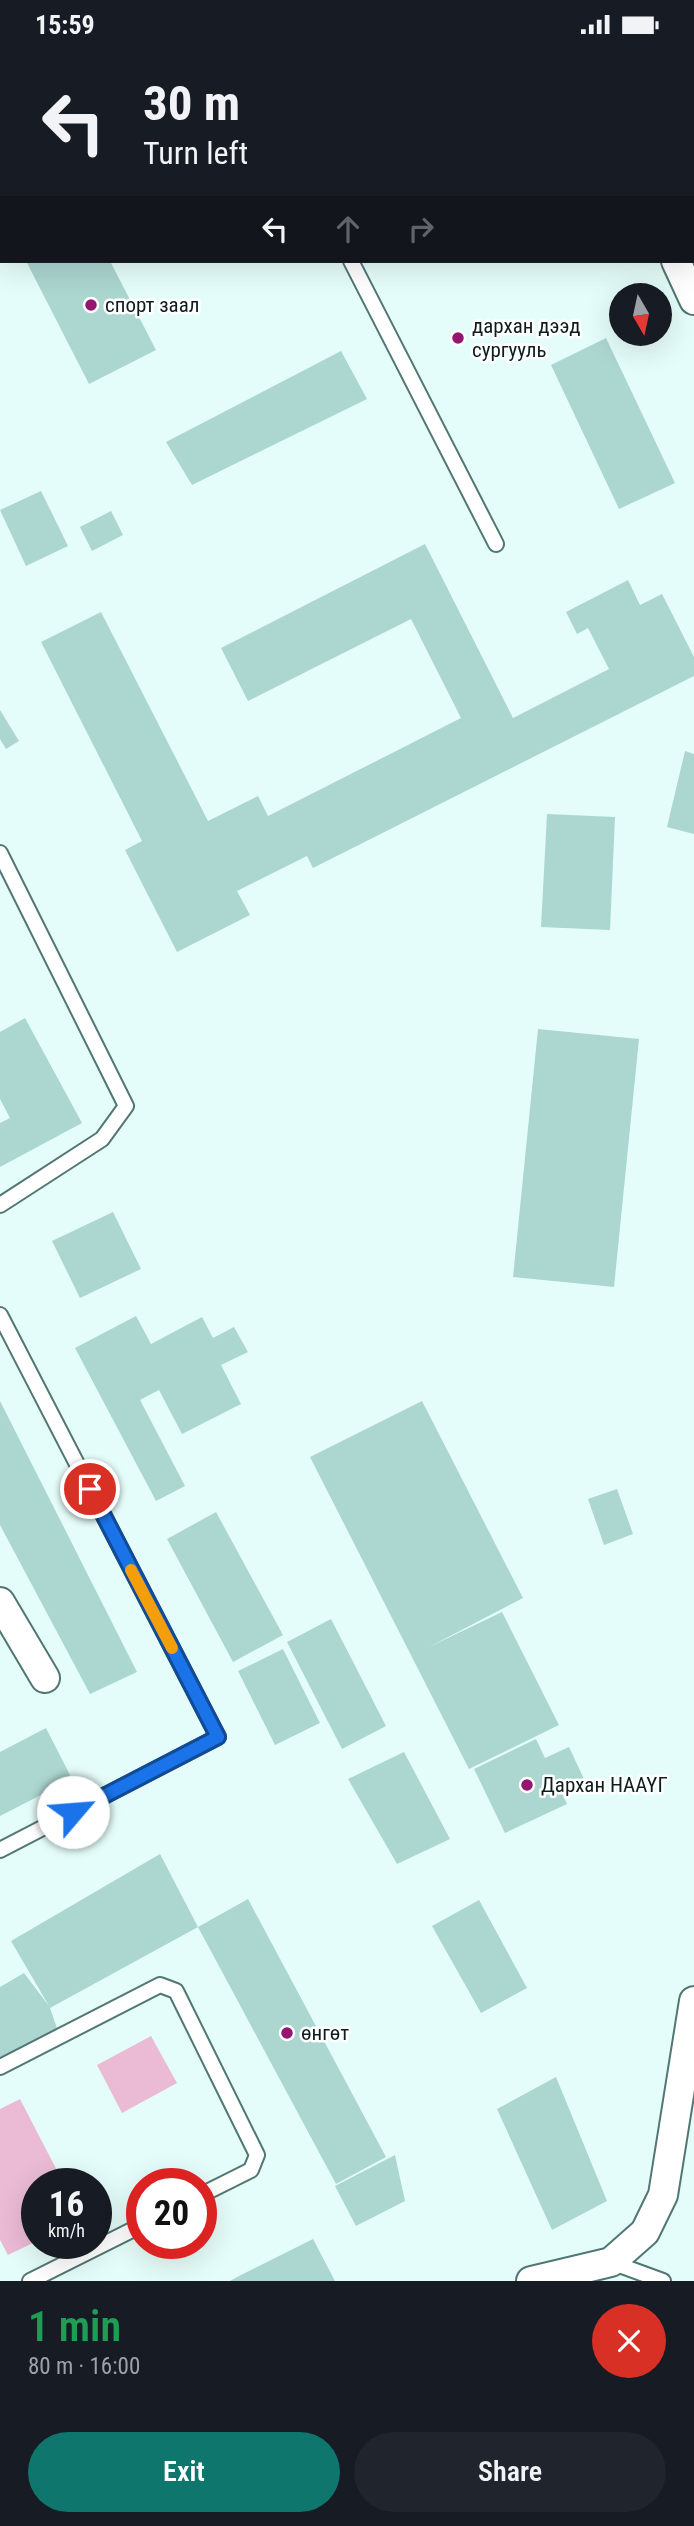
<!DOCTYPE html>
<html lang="en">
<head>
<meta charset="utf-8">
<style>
	:root { --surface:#171b24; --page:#20242c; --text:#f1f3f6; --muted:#9ea1a6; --accent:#0f766e }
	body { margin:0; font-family:"Roboto Condensed",sans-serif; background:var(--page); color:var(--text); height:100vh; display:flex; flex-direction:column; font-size:26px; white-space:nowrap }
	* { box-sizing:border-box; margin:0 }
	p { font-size:23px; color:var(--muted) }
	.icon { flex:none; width:38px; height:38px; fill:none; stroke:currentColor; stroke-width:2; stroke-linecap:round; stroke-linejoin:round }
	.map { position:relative; height:2232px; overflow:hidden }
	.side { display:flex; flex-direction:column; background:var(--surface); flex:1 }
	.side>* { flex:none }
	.hud { position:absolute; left:0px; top:0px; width:695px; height:214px; box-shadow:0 7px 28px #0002; background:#171b24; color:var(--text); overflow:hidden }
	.needle { width:46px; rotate:171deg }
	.buttons { position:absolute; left:609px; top:234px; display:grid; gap:14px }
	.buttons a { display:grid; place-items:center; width:63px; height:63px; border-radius:50%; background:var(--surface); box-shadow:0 7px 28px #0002; font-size:35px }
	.speed { position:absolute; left:21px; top:2119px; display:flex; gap:14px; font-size:35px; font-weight:700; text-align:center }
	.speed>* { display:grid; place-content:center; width:91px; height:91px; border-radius:50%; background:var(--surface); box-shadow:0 7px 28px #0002; line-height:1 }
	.speed small { font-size:18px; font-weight:400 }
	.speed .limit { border:10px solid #d22; background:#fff; color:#111 }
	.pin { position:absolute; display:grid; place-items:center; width:60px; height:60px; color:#fff; margin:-30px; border:4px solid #fff; border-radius:50%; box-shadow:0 2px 7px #0007 }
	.me { position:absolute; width:77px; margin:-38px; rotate:63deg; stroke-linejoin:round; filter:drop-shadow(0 0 5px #0008) }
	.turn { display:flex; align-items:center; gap:24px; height:147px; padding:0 28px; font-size:32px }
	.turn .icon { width:91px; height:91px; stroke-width:2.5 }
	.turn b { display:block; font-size:49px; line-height:60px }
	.lanes { display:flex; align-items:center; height:66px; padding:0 28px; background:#0003; justify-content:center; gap:35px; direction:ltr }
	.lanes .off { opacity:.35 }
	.round { display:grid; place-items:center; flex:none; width:74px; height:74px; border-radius:37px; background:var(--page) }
	.summary { display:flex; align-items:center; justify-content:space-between; height:119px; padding:0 28px }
	h1 { font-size:42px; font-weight:600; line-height:52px; color:#1e9e55 }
	.cta { display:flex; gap:14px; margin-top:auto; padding:14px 28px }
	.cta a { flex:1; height:80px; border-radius:42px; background:var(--accent); color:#fff; font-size:28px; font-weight:600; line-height:80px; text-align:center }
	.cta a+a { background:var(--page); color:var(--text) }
	.status { display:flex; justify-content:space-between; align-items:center; height:49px; padding:0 35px; background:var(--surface); direction:ltr }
	.status svg { height:19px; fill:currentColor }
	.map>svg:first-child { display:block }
	.green { fill:#ebbbd5 }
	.building { fill:#acd6d0 }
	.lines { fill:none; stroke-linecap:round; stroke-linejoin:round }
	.lane-casing { stroke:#517772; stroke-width:18 }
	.street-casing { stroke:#517772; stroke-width:32 }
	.lane { stroke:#fff; stroke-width:14 }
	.street { stroke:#fff; stroke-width:28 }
	.route-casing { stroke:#114b97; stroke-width:18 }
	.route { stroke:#1a73e8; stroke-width:12 }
	.slow { stroke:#f59e0b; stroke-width:12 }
	.poi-dot { fill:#95166f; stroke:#fff; stroke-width:2.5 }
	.labels { text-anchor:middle; stroke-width:5; stroke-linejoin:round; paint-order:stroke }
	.poi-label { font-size:21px; fill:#0d1d1b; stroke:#fff; text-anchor:start }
</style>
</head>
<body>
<div class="status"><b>15:59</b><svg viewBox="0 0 49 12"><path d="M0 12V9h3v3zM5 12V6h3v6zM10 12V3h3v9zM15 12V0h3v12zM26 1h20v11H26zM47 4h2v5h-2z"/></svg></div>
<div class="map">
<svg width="694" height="2232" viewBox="0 0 694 2232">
	<rect width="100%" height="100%" fill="#e5fdfa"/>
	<path class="green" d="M151,1987l26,47 -55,30 -25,-48z
		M20,2050l44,85h-27v57l-29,14 -8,-15v-131z"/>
	<path class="building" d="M26,212h84l46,89 -67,34z
		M606,289l69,145 -56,26 -68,-144z
		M341,302l26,48 -175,86 -26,-43z
		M41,442l27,55 -42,20 -26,-56z
		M111,462l12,24 -31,16 -12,-24z
		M425,495l88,174 96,-49 -21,-41 -11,6 -11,-22 62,-32 12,25 22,-11 32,63v19l-381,192 -6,-12 -70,35 13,24 -73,37 -52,-102 17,-9 -101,-199 60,-30 107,209 50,-25 10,20 193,-98 -50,-99 -163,82 -27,-53z
		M0,661l19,31 -13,8 -6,-10z
		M685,702l9,3v80l-27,-7z
		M547,765l68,3 -5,113 -69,-3z
		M25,969l57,105 -82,44v-44l10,-5 -10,-19v-67z
		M538,980l101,10 -25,248 -101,-10z
		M113,1163l28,57 -61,29 -28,-57z
		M136,1267l15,28 51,-27 11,21 21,-11 14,25 -27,13 20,39 -59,30 -23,-44 -19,10 45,86 -29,15 -81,-153z
		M0,1352l137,271 -47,22 -90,-169z
		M422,1352l101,197 -94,49 73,-35 57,113 -90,44 -159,-312z
		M617,1440l16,45 -29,11 -16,-46z
		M216,1463l67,123 -50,27 -66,-123z
		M331,1570l55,107 -44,23 -55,-107z
		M283,1600l37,74 -45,22 -37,-74z
		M46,1679l26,51 -72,37v-64z
		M536,1690l9,19 24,-11 15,32 -23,12 6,13 -62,29 -31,-64z
		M404,1703l46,87 -53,25 -49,-85z
		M160,1805l38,73 -148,81 8,23 -58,34v-78l24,-14 25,33 -38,-65z
		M248,1850l138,258 -50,27 -138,-257z
		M479,1851l48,88 -46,25 -49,-87z
		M556,2028l51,124 -55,29 -55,-121z
		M395,2106l10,46 -49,25 -21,-40z
		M313,2190l22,42h-105l9,-5z"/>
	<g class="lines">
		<g class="lane-casing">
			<path id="lane" d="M242,0l1,2
				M351,212l145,283
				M0,804l126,253 -24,33 -102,66
				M0,1266l218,422 -218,113
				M0,2018l160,-82 16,6 81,164 -6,15 -50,25
				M611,2213l52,19
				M30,2232l112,-56"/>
		</g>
		<g class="street-casing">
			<path id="street" d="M576,0l1,2
				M676,212l18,39
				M0,1553l45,76
				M531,2232l80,-19 34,-30 18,-37 31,-194"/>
		</g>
		<use href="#lane" class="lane"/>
		<use href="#street" class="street"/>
	</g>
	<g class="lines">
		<g class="route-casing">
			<path id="route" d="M73,1763l145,-75 -128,-248"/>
		</g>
		<use href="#route" class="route"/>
		<path class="slow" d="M131,1521l41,78"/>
	</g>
	<g class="poi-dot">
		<circle cx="91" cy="256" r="7"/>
		<circle cx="458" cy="289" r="7"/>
		<circle cx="527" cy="1736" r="7"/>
		<circle cx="287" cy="1984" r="7"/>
	</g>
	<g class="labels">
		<g class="poi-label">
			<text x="105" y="263">спорт заал</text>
			<text x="472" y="284">дархан дээд<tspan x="472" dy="24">сургууль</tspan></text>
			<text x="541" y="1743">Дархан НААҮГ</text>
			<text x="301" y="1991">өнгөт</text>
		</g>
	</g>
</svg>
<div class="buttons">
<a><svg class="needle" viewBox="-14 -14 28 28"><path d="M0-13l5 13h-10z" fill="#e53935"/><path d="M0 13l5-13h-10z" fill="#9ea1a6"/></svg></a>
</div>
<div class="speed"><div>16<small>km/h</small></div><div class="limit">20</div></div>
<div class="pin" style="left:90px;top:1440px;background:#d93025"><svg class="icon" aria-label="arrive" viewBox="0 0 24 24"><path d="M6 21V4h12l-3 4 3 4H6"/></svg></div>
<svg class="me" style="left:73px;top:1763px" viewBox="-20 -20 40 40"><circle r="19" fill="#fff"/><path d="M0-13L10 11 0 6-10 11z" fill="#1a73e8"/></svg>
<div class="hud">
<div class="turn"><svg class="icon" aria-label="left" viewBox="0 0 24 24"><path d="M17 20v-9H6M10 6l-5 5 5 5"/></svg><div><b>30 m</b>Turn left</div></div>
<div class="lanes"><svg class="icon" aria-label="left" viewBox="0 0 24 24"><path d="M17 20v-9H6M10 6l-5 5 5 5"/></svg><svg class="icon off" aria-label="ahead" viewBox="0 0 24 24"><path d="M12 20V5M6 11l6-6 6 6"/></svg><svg class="icon off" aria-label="right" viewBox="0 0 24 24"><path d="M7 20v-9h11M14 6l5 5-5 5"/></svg></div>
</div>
</div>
<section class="side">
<div class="summary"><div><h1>1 min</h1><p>80 m · 16:00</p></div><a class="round" style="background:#d93025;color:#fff"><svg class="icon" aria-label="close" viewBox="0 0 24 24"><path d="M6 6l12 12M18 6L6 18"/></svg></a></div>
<div class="cta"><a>Exit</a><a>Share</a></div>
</section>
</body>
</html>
